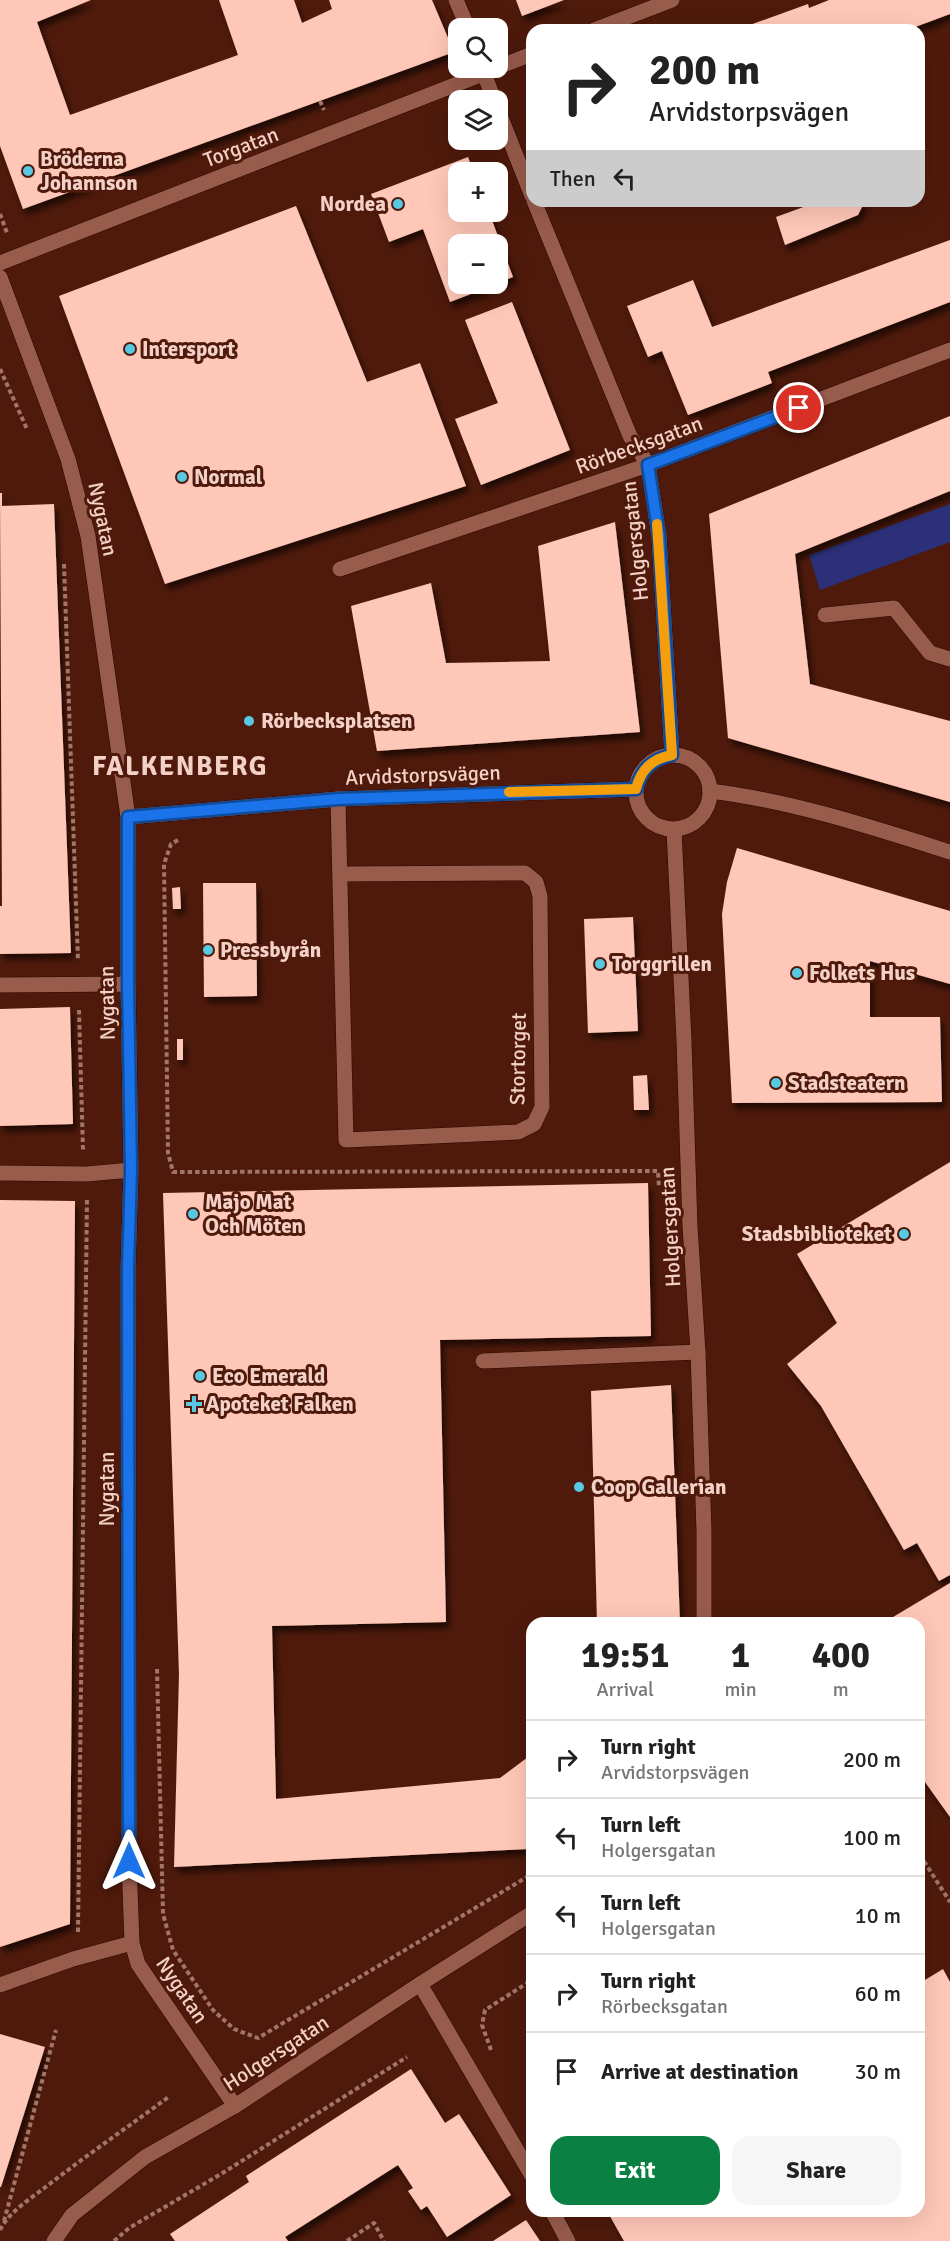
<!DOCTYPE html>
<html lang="en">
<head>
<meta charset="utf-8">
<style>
	:root { --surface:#fff; --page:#f6f6f6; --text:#222; --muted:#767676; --line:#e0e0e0; --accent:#0b8043 }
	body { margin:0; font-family:Signika,sans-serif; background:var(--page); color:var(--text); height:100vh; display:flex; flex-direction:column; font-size:22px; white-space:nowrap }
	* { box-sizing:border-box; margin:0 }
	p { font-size:20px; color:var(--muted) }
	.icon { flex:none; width:33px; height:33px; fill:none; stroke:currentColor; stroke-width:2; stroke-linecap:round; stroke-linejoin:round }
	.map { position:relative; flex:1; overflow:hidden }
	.panel { position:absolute; left:526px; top:1617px; width:399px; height:600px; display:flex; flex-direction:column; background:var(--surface); border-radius:18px; box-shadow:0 6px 24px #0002 }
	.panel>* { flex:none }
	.guide { position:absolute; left:526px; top:24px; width:399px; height:183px; border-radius:18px; box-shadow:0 6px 24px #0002; background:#fff; color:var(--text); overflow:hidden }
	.controls { position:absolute; left:448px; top:18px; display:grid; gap:12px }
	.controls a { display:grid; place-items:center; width:60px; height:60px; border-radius:12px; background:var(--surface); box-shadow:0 6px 24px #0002; font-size:30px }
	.pin { position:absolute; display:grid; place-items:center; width:51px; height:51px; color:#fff; margin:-26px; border:3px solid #fff; border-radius:50%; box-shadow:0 2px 6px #0007 }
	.me { position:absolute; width:66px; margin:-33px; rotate:0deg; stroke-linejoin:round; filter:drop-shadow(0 0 4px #0008) }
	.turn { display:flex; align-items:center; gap:21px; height:126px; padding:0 24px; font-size:27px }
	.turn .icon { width:78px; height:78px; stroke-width:2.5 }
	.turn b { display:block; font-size:42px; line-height:51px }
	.then { display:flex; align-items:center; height:57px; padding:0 24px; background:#0003; gap:12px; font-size:22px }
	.eta { display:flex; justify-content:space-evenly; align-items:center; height:102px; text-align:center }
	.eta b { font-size:36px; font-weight:700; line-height:42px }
	.cta { display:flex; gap:12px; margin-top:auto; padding:12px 24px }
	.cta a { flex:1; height:69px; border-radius:18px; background:var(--accent); color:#fff; font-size:24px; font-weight:700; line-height:69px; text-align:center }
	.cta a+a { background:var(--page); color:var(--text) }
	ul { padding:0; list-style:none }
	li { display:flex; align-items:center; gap:18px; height:78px; padding:0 24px; border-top:2px solid var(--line) }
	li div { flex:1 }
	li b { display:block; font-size:22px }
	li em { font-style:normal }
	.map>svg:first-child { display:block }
	.green { fill:#2c3078 }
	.building { fill:#ffc7b8; filter:url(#shadow) }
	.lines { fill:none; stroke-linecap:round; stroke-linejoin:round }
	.service-casing { stroke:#2d0600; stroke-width:16 }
	.minor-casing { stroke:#2d0600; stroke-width:16 }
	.tertiary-casing { stroke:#2d0600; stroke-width:16 }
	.secondary-casing { stroke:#2d0600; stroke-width:16 }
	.path { stroke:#a17568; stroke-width:4; stroke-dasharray:4.5 3; stroke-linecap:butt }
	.service { stroke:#985c4c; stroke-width:15 }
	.minor { stroke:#985c4c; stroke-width:15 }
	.tertiary { stroke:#985c4c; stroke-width:15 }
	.secondary { stroke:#985c4c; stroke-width:15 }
	.route-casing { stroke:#114b97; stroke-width:15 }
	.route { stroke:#1a73e8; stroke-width:10 }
	.slow { stroke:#f59e0b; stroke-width:10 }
	.poi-dot { fill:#58c9e3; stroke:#4f1a0b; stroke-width:2 }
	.labels { text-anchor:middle; stroke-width:6; stroke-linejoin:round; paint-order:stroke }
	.street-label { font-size:21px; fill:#f4d1c7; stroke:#4f1a0b }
	.poi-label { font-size:21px; font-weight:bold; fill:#f4d1c7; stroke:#4f1a0b; text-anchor:start }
	.district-label { font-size:27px; font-weight:bold; letter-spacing:1.5px; fill:#f4d1c7; stroke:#4f1a0b }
</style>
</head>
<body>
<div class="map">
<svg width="950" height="2241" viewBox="0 0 950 2241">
	<defs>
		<filter id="shadow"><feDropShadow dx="3.5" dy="6" stdDeviation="3" flood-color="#0009"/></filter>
	</defs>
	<rect width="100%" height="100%" fill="#4f1a0b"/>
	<path class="green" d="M950,504v38l-130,48 -11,-35z"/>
	<path class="building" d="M0,0h91l-54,22 33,93 168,-60 -19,-55h75l8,23 30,-14 -3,-9h103l22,52 -431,157 -23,-63z
		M516,0h48l-42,16z
		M829,0h121v14l-43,16h-171l72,-26 1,4z
		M468,157l6,15h-15v40h30l24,65 -15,6v-39h-39v40h38l-47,18 -27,-73 -34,13 -18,-48z
		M820,201h45l-7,14 -73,30 -9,-28z
		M296,206l71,176 53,-19 46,123 -301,98 -106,-288z
		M950,240v62l-182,70 4,11 -84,32 -26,-64 -14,6 -21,-51 66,-26 19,47z
		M512,302l58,148 -89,35 -26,-66 43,-16 -33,-83z
		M950,416v75l-155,63 15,130 140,37v81l-222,-64 -19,-224z
		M0,493h2v13l52,-2 17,449 -71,1v-48h2z
		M615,522l25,210 -263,19 -26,-145 80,-23 15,80 104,-2 -12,-115z
		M737,848l213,63v73l-80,-23v56h70l2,85 -210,1 -10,-189 5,-32z
		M203,883h53l1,113 -53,1z
		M180,887l1,22h-8l-1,-21z
		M633,917l5,114 -50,2 -4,-114z
		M70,1007l3,117 -73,2v-117z
		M177,1039h6v21h-6z
		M647,1075l2,35h-15l-1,-34z
		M950,1162v413l-11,6 -22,-38 -13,7 -83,-144 -34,-42 50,-41 -40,-69z
		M648,1183l3,153 -211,4 6,282 -174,4 4,173 224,-21 32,-24v91l-4,4 -354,18 5,-193 -16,-481z
		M0,1200l75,1 -5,723 -70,23z
		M671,1385l9,238h-83l-6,-232z
		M950,1583v234l-30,-42v-152h-37z
		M943,1969l7,13v259h-326l-17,-30h313v-228z
		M0,2034l45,13 -44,140h-1z
		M411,2069l34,54 14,-9 52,81 -64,42 -20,-31 -6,4 -13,-19 5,-3 -15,-23 -113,72 3,4h-113l-5,-7 79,-52 -3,-6z
		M526,2220l14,21h-47z"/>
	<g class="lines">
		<g class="service-casing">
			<path id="service" d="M825,615l69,-7 36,45 20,6
				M338,799l8,341 172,-8 16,-8 8,-17 -2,-211 -4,-14 -11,-9 -185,1
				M483,1361l215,-9"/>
		</g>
		<g class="minor-casing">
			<path id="minor" d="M594,30l78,-30
				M498,67l34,-13
				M0,263l498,-195
				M0,277l68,182 20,77 40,281
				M340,569l308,-104 302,-115
				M0,985l128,-1
				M0,1173l87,1 44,-4
				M420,1984l112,192
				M0,1985l73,-26 59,-16
				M235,2106l-97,-142 -6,-21 -3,-82 -1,-592 3,-99 -3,-186v-167l210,-18
				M552,2211l16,30"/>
		</g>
		<g class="tertiary-casing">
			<path id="tertiary" d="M710,791c82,10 161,36 240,61
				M338,799l298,-10"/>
		</g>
		<g class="secondary-casing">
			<path id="secondary" d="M456,0l12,28
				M482,68l12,32
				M498,110l34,86
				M534,201l96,235 18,29 11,71 13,219
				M636 792a37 37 0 1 1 74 0a37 37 0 1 1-74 0Z
				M674,829l10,212 6,185 8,126 6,179v92
				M54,2241l18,-26 73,-58 90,-51 185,-122 112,-71"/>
		</g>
		<path class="path" d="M320,101l4,9
			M0,214l7,19
			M0,369l27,60
			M64,564l14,397
			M178,840l-7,4 -7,20 4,289 5,19 485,-1 1,17
			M79,1010l4,140
			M157,1669l6,245 10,36 40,60 21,19 24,9 274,-164
			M920,1855l30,47
			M78,1932l9,-733
			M491,2050l-9,-25 3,-15 47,-30
			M4,2221l52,-191
			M0,2230c9,-18 31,-32 47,-44 40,-31 82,-60 123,-90
			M114,2241l15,-13 92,-54 186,-117
			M347,2241l27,-18 10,18"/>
		<use href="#service" class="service"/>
		<use href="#minor" class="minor"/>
		<use href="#tertiary" class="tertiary"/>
		<use href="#secondary" class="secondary"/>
	</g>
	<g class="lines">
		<g class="route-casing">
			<path id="route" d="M129,1861l-1,-592 3,-99 -3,-186v-167l210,-18 298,-10c5,-20 16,-30 36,-34l-13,-219 -11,-71 151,-57"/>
		</g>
		<use href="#route" class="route"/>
		<path class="slow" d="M509,792l127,-3c5,-20 16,-30 36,-34l-15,-231"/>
	</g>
	<g class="poi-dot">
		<circle cx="28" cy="171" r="6"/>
		<circle cx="398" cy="204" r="6"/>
		<circle cx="130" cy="349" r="6"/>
		<circle cx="182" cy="477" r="6"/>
		<circle cx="249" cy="721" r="6"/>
		<circle cx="208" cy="950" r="6"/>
		<circle cx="600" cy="964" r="6"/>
		<circle cx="797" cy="973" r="6"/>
		<circle cx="776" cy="1083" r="6"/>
		<circle cx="193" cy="1214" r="6"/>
		<circle cx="904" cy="1234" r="6"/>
		<circle cx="200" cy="1376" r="6"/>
		<path d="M191 1395h6v6h6v6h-6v6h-6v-6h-6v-6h6z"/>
		<circle cx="579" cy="1487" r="6"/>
	</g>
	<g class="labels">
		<g class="street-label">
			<text transform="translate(241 147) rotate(-21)" y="7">Torgatan</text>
			<text transform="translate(639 445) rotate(-20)" y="7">Rörbecksgatan</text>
			<text transform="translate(103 519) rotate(78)" y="7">Nygatan</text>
			<text transform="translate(635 541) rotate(-96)" y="7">Holgersgatan</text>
			<text transform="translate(423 775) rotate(-2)" y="7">Arvidstorpsvägen</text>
			<text transform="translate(107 1003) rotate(-91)" y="7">Nygatan</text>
			<text transform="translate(518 1059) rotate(-89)" y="7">Stortorget</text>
			<text transform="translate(670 1227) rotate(-93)" y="7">Holgersgatan</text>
			<text transform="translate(107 1489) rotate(-90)" y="7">Nygatan</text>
			<text transform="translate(182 1990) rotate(56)" y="7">Nygatan</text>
			<text transform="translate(276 2053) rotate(-33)" y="7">Holgersgatan</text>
		</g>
		<g class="poi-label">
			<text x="40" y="166">Bröderna<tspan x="40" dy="24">Johannson</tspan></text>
			<text x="386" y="211" text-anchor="end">Nordea</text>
			<text x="142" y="356">Intersport</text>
			<text x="194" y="484">Normal</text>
			<text x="261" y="728">Rörbecksplatsen</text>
			<text x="220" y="957">Pressbyrån</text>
			<text x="612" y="971">Torggrillen</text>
			<text x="809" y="980">Folkets Hus</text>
			<text x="788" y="1090">Stadsteatern</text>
			<text x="205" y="1209">Majo Mat<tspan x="205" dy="24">Och Möten</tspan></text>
			<text x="892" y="1241" text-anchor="end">Stadsbiblioteket</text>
			<text x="212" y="1383">Eco Emerald</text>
			<text x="206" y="1411">Apoteket Falken</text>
			<text x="591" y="1494">Coop Gallerian</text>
		</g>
		<g class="district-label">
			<text x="180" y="775">FALKENBERG</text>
		</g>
	</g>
</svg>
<div class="controls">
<a><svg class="icon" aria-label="search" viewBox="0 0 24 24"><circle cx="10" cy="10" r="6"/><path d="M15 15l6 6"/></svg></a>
<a><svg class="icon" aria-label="layers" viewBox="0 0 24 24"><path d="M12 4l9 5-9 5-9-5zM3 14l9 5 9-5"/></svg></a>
<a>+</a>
<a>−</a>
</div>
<div class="pin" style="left:799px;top:408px;background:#d93025"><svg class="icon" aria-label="arrive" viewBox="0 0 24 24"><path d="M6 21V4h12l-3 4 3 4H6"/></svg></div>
<svg class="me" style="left:129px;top:1861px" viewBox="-20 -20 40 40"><path d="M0-17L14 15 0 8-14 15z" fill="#1a73e8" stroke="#fff" stroke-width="4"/></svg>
<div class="guide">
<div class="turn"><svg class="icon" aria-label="right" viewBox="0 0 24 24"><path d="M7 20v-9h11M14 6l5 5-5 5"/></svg><div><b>200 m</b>Arvidstorpsvägen</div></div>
<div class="then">Then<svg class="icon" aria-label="left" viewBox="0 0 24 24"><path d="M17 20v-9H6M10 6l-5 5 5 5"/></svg></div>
</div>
<section class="panel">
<div class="eta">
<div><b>19:51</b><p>Arrival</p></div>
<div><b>1</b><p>min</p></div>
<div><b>400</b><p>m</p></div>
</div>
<ul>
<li><svg class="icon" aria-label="right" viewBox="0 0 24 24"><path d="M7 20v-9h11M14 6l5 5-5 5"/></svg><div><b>Turn right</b><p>Arvidstorpsvägen</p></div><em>200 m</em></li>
<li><svg class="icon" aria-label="left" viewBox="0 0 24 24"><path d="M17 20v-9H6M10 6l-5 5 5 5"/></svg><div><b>Turn left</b><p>Holgersgatan</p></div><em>100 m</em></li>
<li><svg class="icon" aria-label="left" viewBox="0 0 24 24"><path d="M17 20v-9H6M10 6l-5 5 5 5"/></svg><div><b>Turn left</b><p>Holgersgatan</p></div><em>10 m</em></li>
<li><svg class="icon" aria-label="right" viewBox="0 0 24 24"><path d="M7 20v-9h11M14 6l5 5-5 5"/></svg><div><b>Turn right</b><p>Rörbecksgatan</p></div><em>60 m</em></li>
<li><svg class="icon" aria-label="arrive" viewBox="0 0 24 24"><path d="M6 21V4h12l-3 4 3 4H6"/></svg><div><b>Arrive at destination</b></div><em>30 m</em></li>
</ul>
<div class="cta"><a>Exit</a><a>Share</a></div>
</section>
</div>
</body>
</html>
